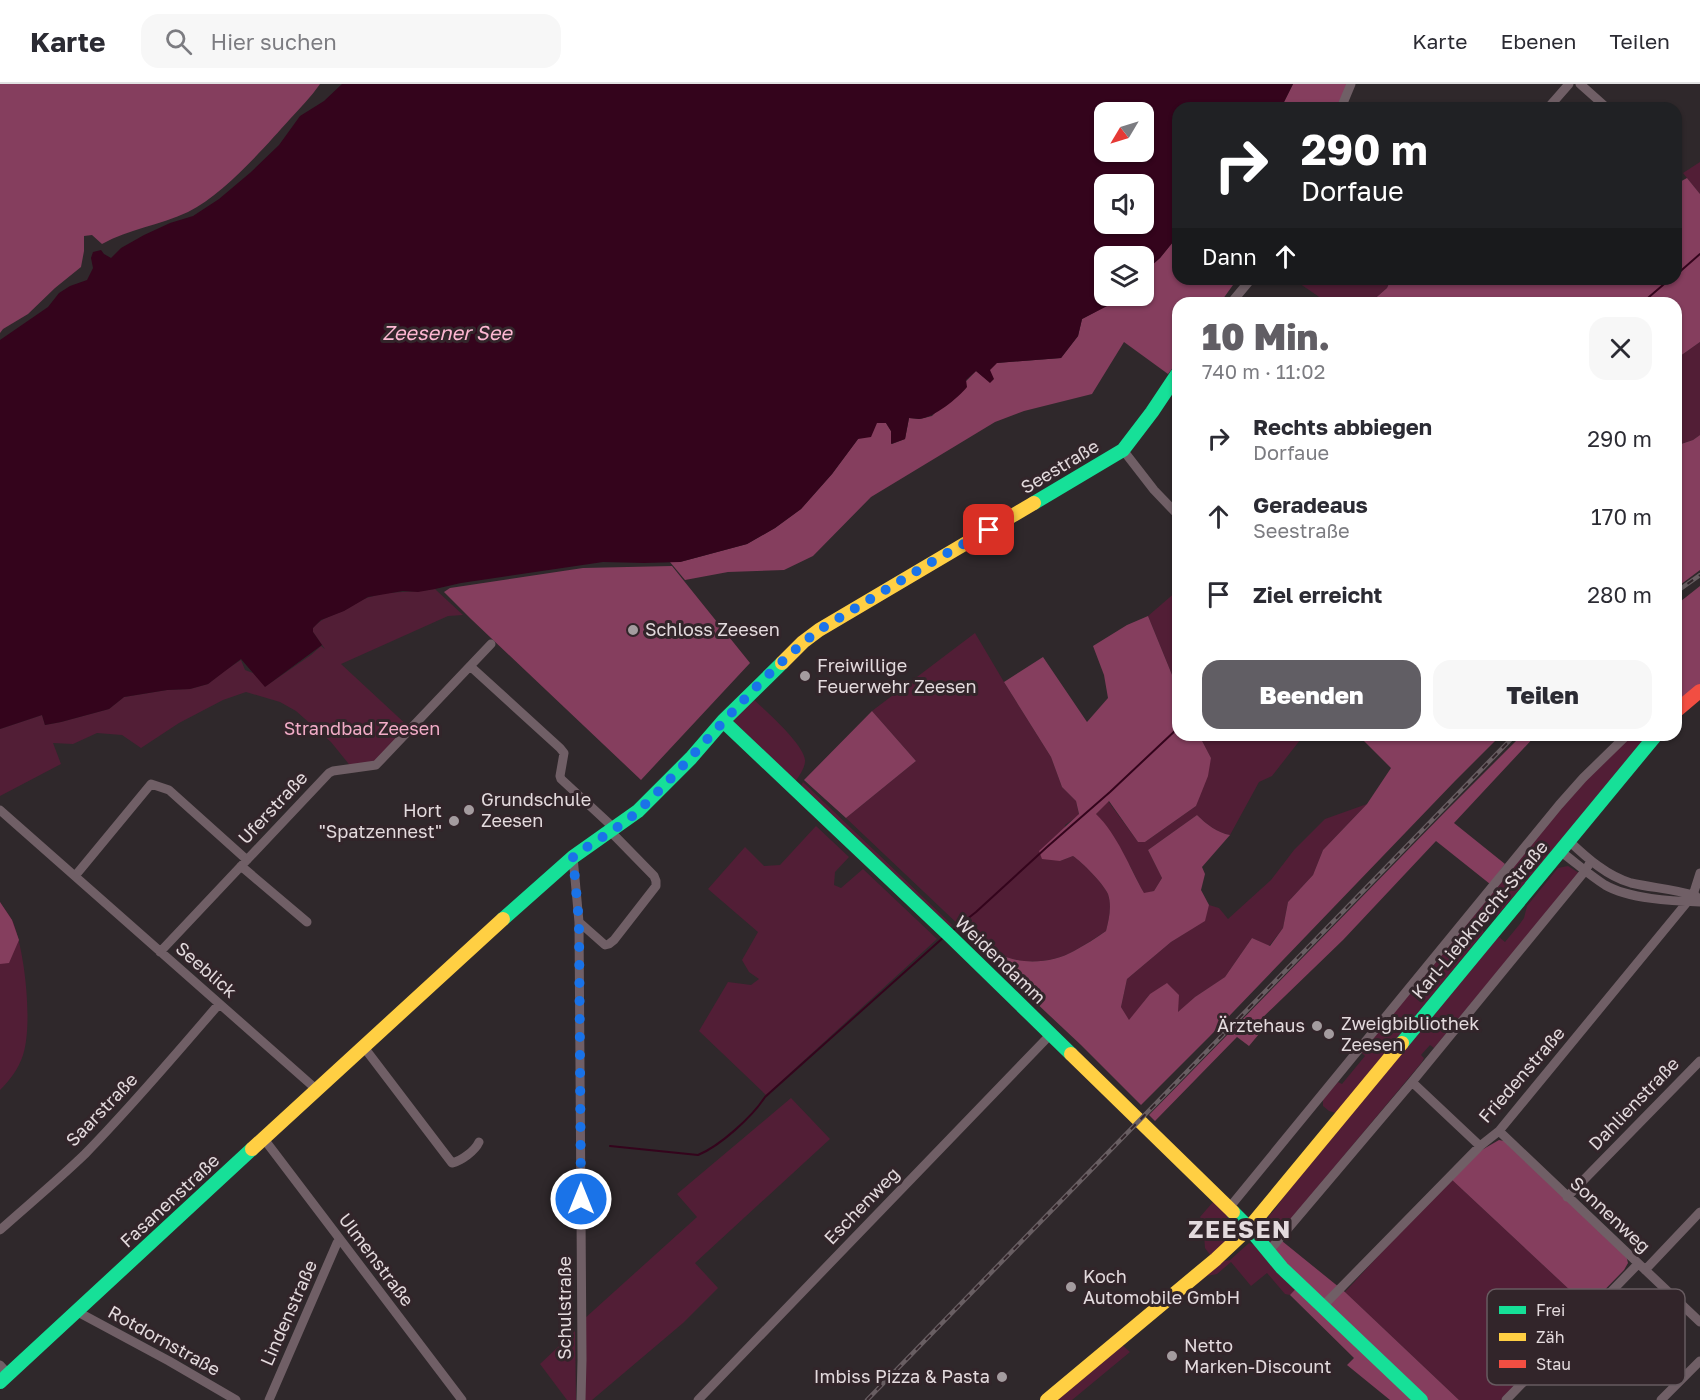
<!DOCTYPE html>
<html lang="de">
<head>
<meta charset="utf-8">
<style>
	:root { --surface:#fff; --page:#f7f7f7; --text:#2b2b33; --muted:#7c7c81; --line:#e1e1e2; --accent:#615e64 }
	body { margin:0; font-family:"Golos Text",sans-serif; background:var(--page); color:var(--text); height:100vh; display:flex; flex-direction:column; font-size:22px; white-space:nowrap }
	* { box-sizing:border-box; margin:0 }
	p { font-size:20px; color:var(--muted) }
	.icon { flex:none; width:33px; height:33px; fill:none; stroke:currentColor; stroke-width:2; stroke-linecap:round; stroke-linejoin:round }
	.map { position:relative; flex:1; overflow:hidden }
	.side { position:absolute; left:1172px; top:213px; width:510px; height:444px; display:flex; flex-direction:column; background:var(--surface); border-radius:18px; box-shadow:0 2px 4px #0004 }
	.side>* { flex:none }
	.top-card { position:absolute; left:1172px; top:18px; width:510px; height:183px; border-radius:18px; box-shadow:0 2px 4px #0004; background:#202124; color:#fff; overflow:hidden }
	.needle { width:39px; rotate:232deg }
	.tools { position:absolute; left:1094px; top:18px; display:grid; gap:12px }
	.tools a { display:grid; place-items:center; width:60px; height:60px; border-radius:12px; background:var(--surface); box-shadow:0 2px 4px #0004; font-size:30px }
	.pin { position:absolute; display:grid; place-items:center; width:51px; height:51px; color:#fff; margin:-26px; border-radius:12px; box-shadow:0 3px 9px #0006 }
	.me { position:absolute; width:66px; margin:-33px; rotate:0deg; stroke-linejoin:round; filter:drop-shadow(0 0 4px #0008) }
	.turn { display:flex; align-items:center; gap:21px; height:126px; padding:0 30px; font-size:27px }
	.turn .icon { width:78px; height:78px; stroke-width:2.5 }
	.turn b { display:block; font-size:42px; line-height:51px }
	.then { display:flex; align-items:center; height:57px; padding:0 30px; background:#0003; gap:12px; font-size:22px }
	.round { display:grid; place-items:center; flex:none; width:63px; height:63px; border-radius:18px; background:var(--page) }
	.overview { display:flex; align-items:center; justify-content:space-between; height:102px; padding:0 30px }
	h1 { font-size:36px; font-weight:800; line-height:45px; color:var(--accent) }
	.button { display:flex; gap:12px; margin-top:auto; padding:12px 30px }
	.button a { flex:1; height:69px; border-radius:18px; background:var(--accent); color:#fff; font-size:24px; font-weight:800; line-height:69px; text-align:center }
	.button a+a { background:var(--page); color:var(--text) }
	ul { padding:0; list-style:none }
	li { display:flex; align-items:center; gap:18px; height:78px; padding:0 30px }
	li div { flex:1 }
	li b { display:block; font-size:22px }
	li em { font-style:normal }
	header { display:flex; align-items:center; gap:36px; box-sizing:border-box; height:84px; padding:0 30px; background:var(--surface); border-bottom:2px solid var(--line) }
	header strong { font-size:28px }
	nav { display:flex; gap:33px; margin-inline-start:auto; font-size:21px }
	.search { width:420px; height:54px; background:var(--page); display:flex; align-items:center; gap:15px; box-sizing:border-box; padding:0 21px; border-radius:18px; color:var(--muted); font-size:22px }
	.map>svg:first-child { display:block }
	.green { fill:#521e36 }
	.forest { fill:#853e5e }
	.water { fill:#34041c; fill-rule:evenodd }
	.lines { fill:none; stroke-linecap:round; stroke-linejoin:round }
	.stream { stroke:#34041c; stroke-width:2 }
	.street { stroke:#705f66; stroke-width:9 }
	.fast { stroke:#16e098; stroke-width:14 }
	.slow { stroke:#ffcf43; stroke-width:14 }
	.jam { stroke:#f24e42; stroke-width:14 }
	.rail-casing { stroke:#685e62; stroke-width:4.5 }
	.rail { stroke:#32252a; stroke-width:2; stroke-dasharray:7; stroke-linecap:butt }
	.route { stroke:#1a73e8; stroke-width:10; stroke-dasharray:0 18 }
	.poi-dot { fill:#a49c9f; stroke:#32252a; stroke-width:2 }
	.labels { text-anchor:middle; stroke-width:6; stroke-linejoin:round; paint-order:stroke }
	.street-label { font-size:18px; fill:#e3dadd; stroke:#32252a }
	.poi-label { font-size:18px; fill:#e3dadd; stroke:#32252a; text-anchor:start }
	.park-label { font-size:18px; fill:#f2acc7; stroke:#32252a }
	.water-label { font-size:20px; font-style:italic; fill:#fdb7d2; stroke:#32252a }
	.district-label { font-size:24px; font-weight:bold; letter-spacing:1.5px; fill:#e3dadd; stroke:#32252a }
	.key { fill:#32252a; stroke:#675b60; stroke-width:1.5 }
	.key-label { font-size:16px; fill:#e3dadd }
</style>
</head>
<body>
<header>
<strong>Karte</strong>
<div class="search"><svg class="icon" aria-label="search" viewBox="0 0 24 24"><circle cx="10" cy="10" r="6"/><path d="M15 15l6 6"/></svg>Hier suchen</div>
<nav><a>Karte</a><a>Ebenen</a><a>Teilen</a></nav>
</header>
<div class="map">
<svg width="1700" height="1316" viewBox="0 0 1700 1316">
	<rect width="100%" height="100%" fill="#2f282b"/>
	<path class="green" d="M1700,78v32l-17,-21z
		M1293,195h98l-4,9 -17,15h-42z
		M1700,258v93l-7,5 -16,5 -1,-1v-85z
		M435,505l28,26 -15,1 -107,48 69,64 -34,36 -24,4 -21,-26 -35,-31 -16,-9 -34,-10 -23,8 -44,23 -38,25 -19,-13 -25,-2 -24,11 -20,-1 8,21 -61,32v-67l42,-14 3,10 16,-3 48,-13 15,-12 43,-7 23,-1 18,-5 16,-13 17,-11 4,10 8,3 13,13 45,-31 10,-9 4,3 -12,-17v-4c9,-11 20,-12 32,-18 8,-4 16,-11 25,-13 22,-7 43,-4 65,-8z
		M1177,507v96l-29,-71z
		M975,549l29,49 47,75 11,30 14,14 3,14 -14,10 -5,36 13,-5c9,6 30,27 35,38 4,12 1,25 -2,37 -11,7 -21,14 -32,20 -21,12 -55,15 -76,2 -11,-7 -20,-21 -29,-31l-7,6 -116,-110 70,-57 -44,-50z
		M752,614c12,11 54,48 53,63 0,7 -6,15 -10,21l-65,-61z
		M1199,651h105l-32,41 -13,6 -29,53c-12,-2 -24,-11 -33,-20l-49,35 14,28 -8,13 -10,3 -14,-28 -34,-52 12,-13 30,41h7l51,-36 15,-48z
		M1632,651h18l-153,181 -5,-3 -12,14 4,5 -148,181 -7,-2 -6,-5v-7l15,-17 4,2 23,-28 -4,-4 224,-273z
		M803,698l149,143 -5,5 -146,-144z
		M1367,720l-44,46 -10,25 -25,27 -5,26 -14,18 -17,-8 -27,39 -30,20 -17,16 -28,-19 -21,27 -8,-14 6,-28 44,-37 33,-21 5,-16 10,3 9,11 43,-39 23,-30 31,-31z
		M816,742l33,31 -14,15 -1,13 7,3 22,-19 74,70 -171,156 -67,-64 29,-49 23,3 8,-6 -10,-7 -7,-12 16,-28 -50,-43 37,-42 19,19 16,-1z
		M1568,782l11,7 -145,175 -4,-3 -9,10 3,3 -2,4 -152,182c-10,-13 -5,-11 2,-23l-4,-4 8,-9 15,-23 190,-231 18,-17 6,5 14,-17 5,-7 3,-12 31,-38z
		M0,818c4,7 10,13 13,20 12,30 20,102 10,133 -4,13 -13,25 -23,35z
		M791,1014l39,41 -135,124 23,25 -35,35 -91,77h-8v-81l113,-102 -20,-23z
		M1450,1094l138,129 -87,93h-42l-114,-108z
		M1216,1117l24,24 -2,7 -27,24 -6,-8 -2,-27 -3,-4 13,-15z
		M1249,1159l7,3 41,42 -7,7 -5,-1 -18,-21 -16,13 -20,-24 -14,12 -10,2 -11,9 -3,-3 31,-21 6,-1z
		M575,1247l1,69h-9l-27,-36z
		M1120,1259l10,9 -58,48h-23z"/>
	<path class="forest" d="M0,0h320c-9,13 -20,24 -30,35 -27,30 -66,75 -102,93 -28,13 -59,17 -86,32l-10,-9 -8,1v15l-3,16 -26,21 -27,26 -25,15 -3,4z
		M1293,0h54l-10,24h-56z
		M1687,94l13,16v148l-24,17v-56h-306l17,-15 4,-9h285v-95z
		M1177,153l1,42h63l-8,6 -13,18h-42l-1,59 -9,12 -44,-32 -32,52 -68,17 -29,11 -124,75 -58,59 -29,14 -56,2 -43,8 -15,-18h10l67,-18 28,-16 26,-19 31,-35 26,-35 18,-17 10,1 5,8 1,13 13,-5 4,-21 11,1 12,-3 44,-45 14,11 -1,-12 7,-7 65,-5 17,-22 4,-17 28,-15 9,-8h24v-23l17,-15z
		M1700,351v135l-24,18v-144l2,1 15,-5z
		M672,482l78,97 -109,117 -170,-161 -27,-27 6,-4 133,-20z
		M1700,502v100l-24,17v-98z
		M1148,532l29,71 1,48h21l12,23 -3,18 -12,30 -51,36h-7l-29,-41 -13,13c21,20 34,54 48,79l10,-2 8,-13 -14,-28 49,-35c9,9 21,18 33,20l-28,32 3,7 -4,16 8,15 -4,16 -34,21 -44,37 -6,28 8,13 21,-26 17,-11 12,12 -1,17 17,-15 30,-20 27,-39 18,8 13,-18 5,-26 25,-27 10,-25 44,-46 24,-36 -33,-33h143l-46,46 -245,255 -69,69 -60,-60 -65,-61 -8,-11 -46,-45 7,-6c9,10 18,24 29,31 22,13 55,10 76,-2 11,-6 22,-13 32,-20 3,-12 6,-25 2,-37 -5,-11 -26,-32 -35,-38l-13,5 -18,-2 -3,-8 40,-37 -3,-13 -14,-14 -11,-30 -47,-75 39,-25 44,65 21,-24 -4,-23 -11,-29 34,-21z
		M872,627l44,50 -70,57 -42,-38z
		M1522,651h14l-82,88 51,41 -15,20 -54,-43 -93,99 -85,82 6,6 -15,18 -12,-9 -82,84 -6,-6 294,-301z
		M0,818l12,18 7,20 -10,23 -9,1z
		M1499,1056l5,1 122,114 2,8 -4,7 -36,37 -138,-129 30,-27z
		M1282,1157l63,51 114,108h-69l-43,-35 7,-7 -64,-63 12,-13 -30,-29z"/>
	<path class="water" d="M342,0h951l-12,24h-103l-1,129 -17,21 -17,15v-17h-39v40h15l-8,8 -29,15 -4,17 -17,22 -64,5 -7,7 4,9 -4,4 -14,-12 -10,9 1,7c-9,11 -33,31 -48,32 -3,0 -6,-1 -10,-1l-4,21 -14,5v-13l-5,-8h-9l-6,14 -13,2 -26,35 -31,35 -26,19 -28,16 -67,18 -36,1 -41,-1 -142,21 -26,6 -17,3 -15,-1 -35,6 -24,14 -23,9 -8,8v4l9,13 -57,42 -24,-28 -33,25 -18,5 -23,1 -43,7 -15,12 -48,13 -16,3 -3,-10 -42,14v-389l48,-33 11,-14 11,-7 17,-6 6,-12 -2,-10 2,-6 8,-2 3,4 7,4 10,-10 23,-13 26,-12 23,-7 26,-17 32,-27 28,-27 21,-29 24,-15zM1104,28h39v40h-39zM1104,100h39v40h-39z"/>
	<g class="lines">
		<path class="stream" d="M1676,191l24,-21
			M1642,219l28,-24
			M952,847l24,-19 71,-65 63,-55 68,-64
			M610,1062l88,9c22,-9 54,-38 67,-58l180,-161"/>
		<path class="street" d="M1580,0l27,24
			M1341,24l10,-24
			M1548,24l21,-24
			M1231,219l20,-24
			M1123,366l31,40 24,25
			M470,582l90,82 4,5 -4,23 1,3 54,50
			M0,726l316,279
			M1569,757c18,17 38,35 62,42 22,5 44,6 65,13
			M1560,767c15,11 29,24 45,34 24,14 67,16 95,17
			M573,773l6,65 3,438 -1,40
			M241,782l66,56
			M75,792l76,-92 18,6 78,70
			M579,838l26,23 4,-1 5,-4 42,-54v-5l-2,-5 -44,-45
			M160,868l169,-179 4,-2 43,-6 115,-121
			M363,962l89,117c9,-2 23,-12 27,-21
			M1412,998l68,64
			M1499,1047l201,191
			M264,1055l198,261
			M1567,1113l133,-136
			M1229,1124l330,-403 24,-27 44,-43
			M0,1146c28,-25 58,-50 85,-76 47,-48 90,-99 134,-150
			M1268,1168l144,-170 173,-211 6,-10
			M1645,1186l55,-58
			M1322,1223l158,-161 19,-15 185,-225 9,-11 7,-22
			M76,1227l93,50 67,39
			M0,1281l9,10
			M269,1316l68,-157 3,-3
			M698,1316l353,-366
			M1506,1316l132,-136
			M1661,1316l39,-39"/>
		<path class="fast" d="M1034,419l89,-53 29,-38 26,-39
			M723,637l228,216 120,117
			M503,835l70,-62 65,-46 53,-53 32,-37 59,-58
			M1402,959l254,-308
			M1233,1128l16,16 33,40 139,132
			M0,1298l252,-233"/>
		<path class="slow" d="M782,579l21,-21 16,-12 215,-127
			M1071,970l162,158
			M252,1065l251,-230
			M1047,1316l169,-141 33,-31 153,-185"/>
		<path class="jam" d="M1676,627l24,-20"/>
		<g class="rail-casing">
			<path id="rail" d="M1676,508l24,-17
				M867,1316l648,-665"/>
		</g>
		<use href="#rail" class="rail"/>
	</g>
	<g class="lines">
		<path class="route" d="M581,1115l-2,-277 -6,-65c21,-16 45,-28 64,-45 62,-58 115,-130 182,-182l121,-73 49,-27"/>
	</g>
	<g class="poi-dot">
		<circle cx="633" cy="546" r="6"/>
		<circle cx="805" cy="592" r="6"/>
		<circle cx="469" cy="726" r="6"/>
		<circle cx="454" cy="737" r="6"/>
		<circle cx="1317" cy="942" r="6"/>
		<circle cx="1329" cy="950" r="6"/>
		<circle cx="1071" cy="1203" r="6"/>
		<circle cx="1172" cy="1272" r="6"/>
		<circle cx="1002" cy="1293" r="6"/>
	</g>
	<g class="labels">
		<g class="street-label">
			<text transform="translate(1060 383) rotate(-31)" y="6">Seestraße</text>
			<text transform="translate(273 724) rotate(-47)" y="6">Uferstraße</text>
			<text transform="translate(1480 836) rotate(-50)" y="6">Karl-Liebknecht-Straße</text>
			<text transform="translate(1000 876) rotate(44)" y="6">Weidendamm</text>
			<text transform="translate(206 886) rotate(41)" y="6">Seeblick</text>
			<text transform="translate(1522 991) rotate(-49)" y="6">Friedenstraße</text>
			<text transform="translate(1634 1020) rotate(-46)" y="6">Dahlienstraße</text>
			<text transform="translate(102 1026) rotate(-46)" y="6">Saarstraße</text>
			<text transform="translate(170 1117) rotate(-43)" y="6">Fasanenstraße</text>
			<text transform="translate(862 1122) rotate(-46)" y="6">Eschenweg</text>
			<text transform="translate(1610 1131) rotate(43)" y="6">Sonnenweg</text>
			<text transform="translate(376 1176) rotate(53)" y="6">Ulmenstraße</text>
			<text transform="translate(565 1224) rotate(-90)" y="6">Schulstraße</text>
			<text transform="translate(289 1229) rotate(-66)" y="6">Lindenstraße</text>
			<text transform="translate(164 1257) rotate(29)" y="6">Rotdornstraße</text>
		</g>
		<g class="poi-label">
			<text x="645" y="552">Schloss Zeesen</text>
			<text x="817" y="588">Freiwillige<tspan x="817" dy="21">Feuerwehr Zeesen</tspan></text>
			<text x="481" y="722">Grundschule<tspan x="481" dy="21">Zeesen</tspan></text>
			<text x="442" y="733" text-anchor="end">Hort<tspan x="442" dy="21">"Spatzennest"</tspan></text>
			<text x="1341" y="946">Zweigbibliothek<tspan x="1341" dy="21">Zeesen</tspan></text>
			<text x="1305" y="948" text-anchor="end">Ärztehaus</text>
			<text x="1083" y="1199">Koch<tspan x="1083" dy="21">Automobile GmbH</tspan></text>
			<text x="1184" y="1268">Netto<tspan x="1184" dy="21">Marken-Discount</tspan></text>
			<text x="990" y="1299" text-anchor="end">Imbiss Pizza &amp; Pasta</text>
		</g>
		<g class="park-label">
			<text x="362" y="651">Strandbad Zeesen</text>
		</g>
		<g class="water-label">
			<text x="447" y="256">Zeesener See</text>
		</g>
		<g class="district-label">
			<text x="1240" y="1154">ZEESEN</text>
		</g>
	</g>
	<rect x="1487" y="1205" width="198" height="96" rx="9" class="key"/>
	<rect x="1499" y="1222" width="27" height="8" fill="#16e098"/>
	<rect x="1499" y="1249" width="27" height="8" fill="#ffcf43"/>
	<rect x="1499" y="1276" width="27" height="8" fill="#f24e42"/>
	<g class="key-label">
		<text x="1536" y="1232">Frei</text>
		<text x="1536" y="1259">Zäh</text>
		<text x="1536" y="1286">Stau</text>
	</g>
</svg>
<div class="tools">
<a><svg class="needle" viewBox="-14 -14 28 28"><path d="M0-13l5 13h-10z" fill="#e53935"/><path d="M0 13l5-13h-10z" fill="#7c7c81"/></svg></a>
<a><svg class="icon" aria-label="sound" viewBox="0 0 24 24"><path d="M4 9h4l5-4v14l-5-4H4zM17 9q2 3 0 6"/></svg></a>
<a><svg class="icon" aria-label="layers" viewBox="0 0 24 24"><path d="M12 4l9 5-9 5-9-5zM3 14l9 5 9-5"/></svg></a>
</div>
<div class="pin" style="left:989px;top:446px;background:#d93025"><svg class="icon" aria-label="arrive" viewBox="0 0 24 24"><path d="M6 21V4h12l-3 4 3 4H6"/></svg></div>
<svg class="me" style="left:581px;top:1115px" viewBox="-20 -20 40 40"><circle r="17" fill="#1a73e8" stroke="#fff" stroke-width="3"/><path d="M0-11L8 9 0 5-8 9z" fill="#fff"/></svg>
<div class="top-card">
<div class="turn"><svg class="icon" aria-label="right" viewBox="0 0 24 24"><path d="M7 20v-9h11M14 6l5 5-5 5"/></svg><div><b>290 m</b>Dorfaue</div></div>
<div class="then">Dann<svg class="icon" aria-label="ahead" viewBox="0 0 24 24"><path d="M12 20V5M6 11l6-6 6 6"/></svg></div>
</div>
<section class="side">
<div class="overview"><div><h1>10 Min.</h1><p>740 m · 11:02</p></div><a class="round"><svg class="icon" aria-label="close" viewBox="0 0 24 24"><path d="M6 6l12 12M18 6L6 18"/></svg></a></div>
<ul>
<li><svg class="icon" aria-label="right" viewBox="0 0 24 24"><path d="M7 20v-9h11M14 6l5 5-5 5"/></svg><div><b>Rechts abbiegen</b><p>Dorfaue</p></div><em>290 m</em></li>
<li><svg class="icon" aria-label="ahead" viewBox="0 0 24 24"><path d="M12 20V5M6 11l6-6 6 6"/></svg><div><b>Geradeaus</b><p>Seestraße</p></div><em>170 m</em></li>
<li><svg class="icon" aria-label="arrive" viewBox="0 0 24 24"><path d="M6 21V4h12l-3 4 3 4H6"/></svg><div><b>Ziel erreicht</b></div><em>280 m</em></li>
</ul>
<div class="button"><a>Beenden</a><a>Teilen</a></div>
</section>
</div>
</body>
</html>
